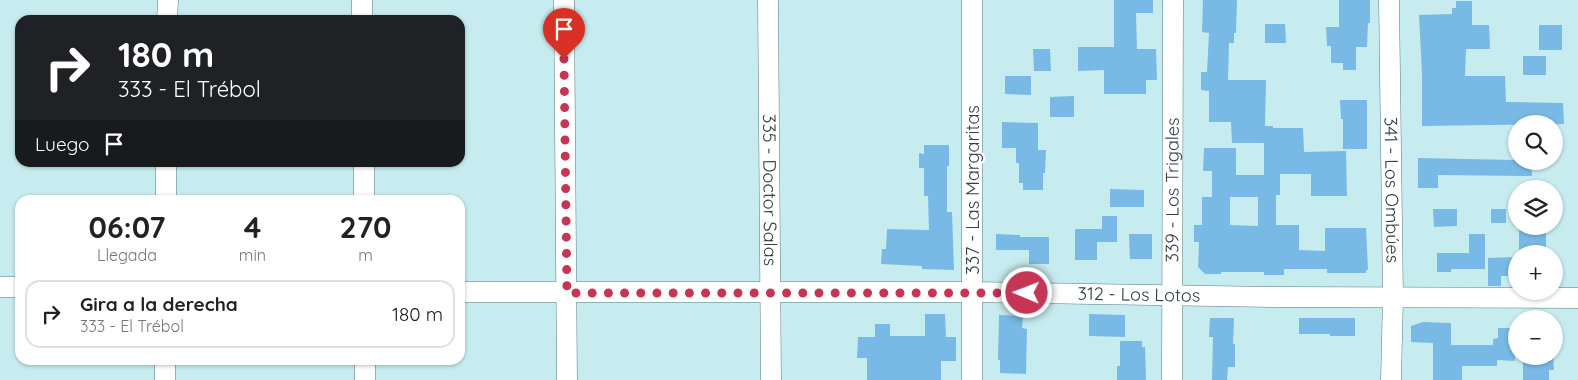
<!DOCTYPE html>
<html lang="es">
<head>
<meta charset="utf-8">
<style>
	:root { --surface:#fff; --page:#f2f2f2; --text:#222; --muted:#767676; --line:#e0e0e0 }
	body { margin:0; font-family:Quicksand,sans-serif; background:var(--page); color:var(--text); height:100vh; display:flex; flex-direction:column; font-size:19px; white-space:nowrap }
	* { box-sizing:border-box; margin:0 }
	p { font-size:16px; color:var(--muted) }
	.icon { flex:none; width:28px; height:28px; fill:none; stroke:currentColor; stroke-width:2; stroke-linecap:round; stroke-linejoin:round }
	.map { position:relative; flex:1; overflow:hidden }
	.panel { position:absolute; left:15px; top:195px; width:450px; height:170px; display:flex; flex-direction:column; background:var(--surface); border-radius:15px; box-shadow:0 1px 4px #0004 }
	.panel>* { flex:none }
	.guide { position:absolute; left:15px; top:15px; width:450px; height:152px; border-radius:15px; box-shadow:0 1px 4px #0004; background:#202124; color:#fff; overflow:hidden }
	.tools { position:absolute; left:1508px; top:115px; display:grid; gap:10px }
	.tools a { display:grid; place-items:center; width:55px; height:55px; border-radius:50%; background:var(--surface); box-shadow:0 1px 4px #0004; font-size:25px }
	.pin { position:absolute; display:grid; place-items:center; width:42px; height:42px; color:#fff; margin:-51px -21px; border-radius:50% 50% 50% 0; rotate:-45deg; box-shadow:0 0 5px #0007 }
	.pin .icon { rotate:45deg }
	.me { position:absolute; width:55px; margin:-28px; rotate:271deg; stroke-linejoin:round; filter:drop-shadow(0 0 4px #0008) }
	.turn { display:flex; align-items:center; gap:18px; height:105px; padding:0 20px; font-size:22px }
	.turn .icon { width:65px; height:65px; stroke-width:2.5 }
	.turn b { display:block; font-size:35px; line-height:42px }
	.then { display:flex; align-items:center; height:48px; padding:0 20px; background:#0003; gap:10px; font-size:19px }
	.eta { display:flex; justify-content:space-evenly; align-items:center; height:85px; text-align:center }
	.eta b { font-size:30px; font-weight:700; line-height:35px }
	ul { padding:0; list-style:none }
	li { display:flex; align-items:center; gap:15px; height:68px; margin:0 10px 8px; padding:0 10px; border:2px solid var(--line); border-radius:15px }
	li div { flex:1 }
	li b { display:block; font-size:19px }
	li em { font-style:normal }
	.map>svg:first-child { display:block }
	.building { fill:#78bae5; fill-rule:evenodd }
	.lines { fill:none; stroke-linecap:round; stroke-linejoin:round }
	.minor-casing { stroke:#597a7e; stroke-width:21 }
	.minor { stroke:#fff; stroke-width:20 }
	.route { stroke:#c53555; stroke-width:9; stroke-dasharray:0 16.2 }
	.labels { text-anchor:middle; stroke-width:4.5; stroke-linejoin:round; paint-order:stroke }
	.street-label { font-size:18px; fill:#314042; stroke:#fff }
</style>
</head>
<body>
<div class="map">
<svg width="1578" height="380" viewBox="0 0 1578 380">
	<rect width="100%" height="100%" fill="#c7ecef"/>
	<path class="building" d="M1114,0h39v13h-17l1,36h19l1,31h-11v14h-42v-24l-26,1v-24h36z
		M1203,0h34l-1,33h-2v10h-5l-1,37h38l-1,46h8v2h30l1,24 42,-1 1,45h-36v-22h-31v21h-4v30h23v25l26,1v-23h41l2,42h-2v3h-39v-4h-43v6h-20v-3h-43v2h-16l-7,-7 1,-25h-5v-17h8v-28h10v-26h-9l1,-23h32v27h28v-32h-32l-1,-21h-22v-31l-8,-1v-18h6l2,-39 -7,-1zM1230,197h28v29l-28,-1z
		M1339,0h31v23h-2l-1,24h-11v23h-13v-7h-12v-17h-4l-1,-19h13z
		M1456,1h16v24h17l1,24h-24l-1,27h40l1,26 57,1 1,21 -142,2v-52l-3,-59 33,-1v-6h4z
		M1265,24h20l1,19h-21z
		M1539,25h23v25h-23z
		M1033,49h17l1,22h-17z
		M1523,56h23v19h-23z
		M1005,76h26v19l-26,-1z
		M1074,96v21h-24v-20z
		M1340,100h27v49h-24v-30h-2z
		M1002,122l36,1v27h8l-1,23h-2v17h-20v-7h-4v-20h-3v-15h-14z
		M924,145h25v21h-2v46h5l2,58 -32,-1v-3l-41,-2 1,-15h4l1,-20 42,1 -1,-34h-4v-28h-5v-15l5,1z
		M1418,158l98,2v1h15l1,15 -94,-1v13h-20z
		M1110,189l34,1v17h-34z
		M1433,209h24v17l-23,1z
		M1491,209h15v14h-15z
		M1102,216h15v26h-20v18h-22v-31h27z
		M1519,226h27v26h-27z
		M996,234l24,1v2h29v27h-20v-14h-33z
		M1129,234h23v25h-22z
		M1469,234h16v35h-34v3h-14v-19h32z
		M1516,257v19h-15v10h-13v-28z
		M925,314h20l1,23h10v24h-15v19h-74v-22h-10l1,-21h17v-13h15v12h35z
		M1089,314l36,1v22l-36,-1z
		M999,315l24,1 -1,12 5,1 -1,45 -26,-1v-13h-2z
		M1210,318h24l-1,26h2v23h-7l-1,13h-15l1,-43h-4z
		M1299,318h56v18h-25v-2h-31z
		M1423,322l28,1v22h42v-6l5,-1v-10h18l-1,33 -18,-1v6h-35v14h-29v-37l-22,-1v-16z
		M1120,341h22v6h3l1,33h-29v-14h3z
		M1523,356h30l1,14h-5v10h-26z"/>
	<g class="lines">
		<g class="minor-casing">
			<g id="minor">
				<path d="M564,0l3,380"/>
				<path id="s1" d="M768,0l3,380"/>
				<path d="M972,0v380"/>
				<path id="s2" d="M1389,0l4,297 -2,83"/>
				<path d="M167,20l1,-20"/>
				<path d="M362,20v-20"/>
				<path d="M364,162v38"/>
				<path d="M166,200v-38"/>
				<path d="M0,287h20"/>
				<path id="s3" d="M460,292h513l304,5 301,1"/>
				<path d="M165,380v-20"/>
				<path d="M365,380v-20"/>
				<path id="s4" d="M1172,380l1,-380"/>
			</g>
		</g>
		<use href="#minor" class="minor"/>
	</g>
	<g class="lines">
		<path class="route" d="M564,59l3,234h460"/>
	</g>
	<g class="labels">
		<g class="street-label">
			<text dy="6" stroke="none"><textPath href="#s1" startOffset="190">335 - Doctor Salas</textPath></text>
			<text transform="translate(973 190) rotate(-90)" y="6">337 - Las Margaritas</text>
			<text dy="6" stroke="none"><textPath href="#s4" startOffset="190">339 - Los Trigales</textPath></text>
			<text dy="6" stroke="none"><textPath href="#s2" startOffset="190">341 - Los Ombúes</textPath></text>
			<text dy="6" stroke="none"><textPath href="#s3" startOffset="679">312 - Los Lotos</textPath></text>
		</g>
	</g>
</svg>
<div class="tools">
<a><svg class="icon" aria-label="search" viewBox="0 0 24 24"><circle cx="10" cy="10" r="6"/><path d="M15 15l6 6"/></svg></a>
<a><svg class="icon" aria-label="layers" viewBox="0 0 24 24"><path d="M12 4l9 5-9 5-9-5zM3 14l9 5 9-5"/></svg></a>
<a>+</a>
<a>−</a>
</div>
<div class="pin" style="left:564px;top:59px;background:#d93025"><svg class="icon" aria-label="arrive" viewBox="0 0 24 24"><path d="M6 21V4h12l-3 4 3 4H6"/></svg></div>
<svg class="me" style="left:1027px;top:293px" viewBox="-20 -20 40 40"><circle r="17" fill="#c53555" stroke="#fff" stroke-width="3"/><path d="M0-11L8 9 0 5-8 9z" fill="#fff"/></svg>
<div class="guide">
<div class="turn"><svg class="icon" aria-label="right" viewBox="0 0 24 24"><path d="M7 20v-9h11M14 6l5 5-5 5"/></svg><div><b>180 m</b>333 - El Trébol</div></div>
<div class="then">Luego<svg class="icon" aria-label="arrive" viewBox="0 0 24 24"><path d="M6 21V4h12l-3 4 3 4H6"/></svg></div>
</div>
<section class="panel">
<div class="eta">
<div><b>06:07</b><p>Llegada</p></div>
<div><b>4</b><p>min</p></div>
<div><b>270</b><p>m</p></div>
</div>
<ul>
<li><svg class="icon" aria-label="right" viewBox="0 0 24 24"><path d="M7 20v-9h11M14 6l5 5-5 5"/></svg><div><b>Gira a la derecha</b><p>333 - El Trébol</p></div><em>180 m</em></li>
</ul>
</section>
</div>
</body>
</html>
